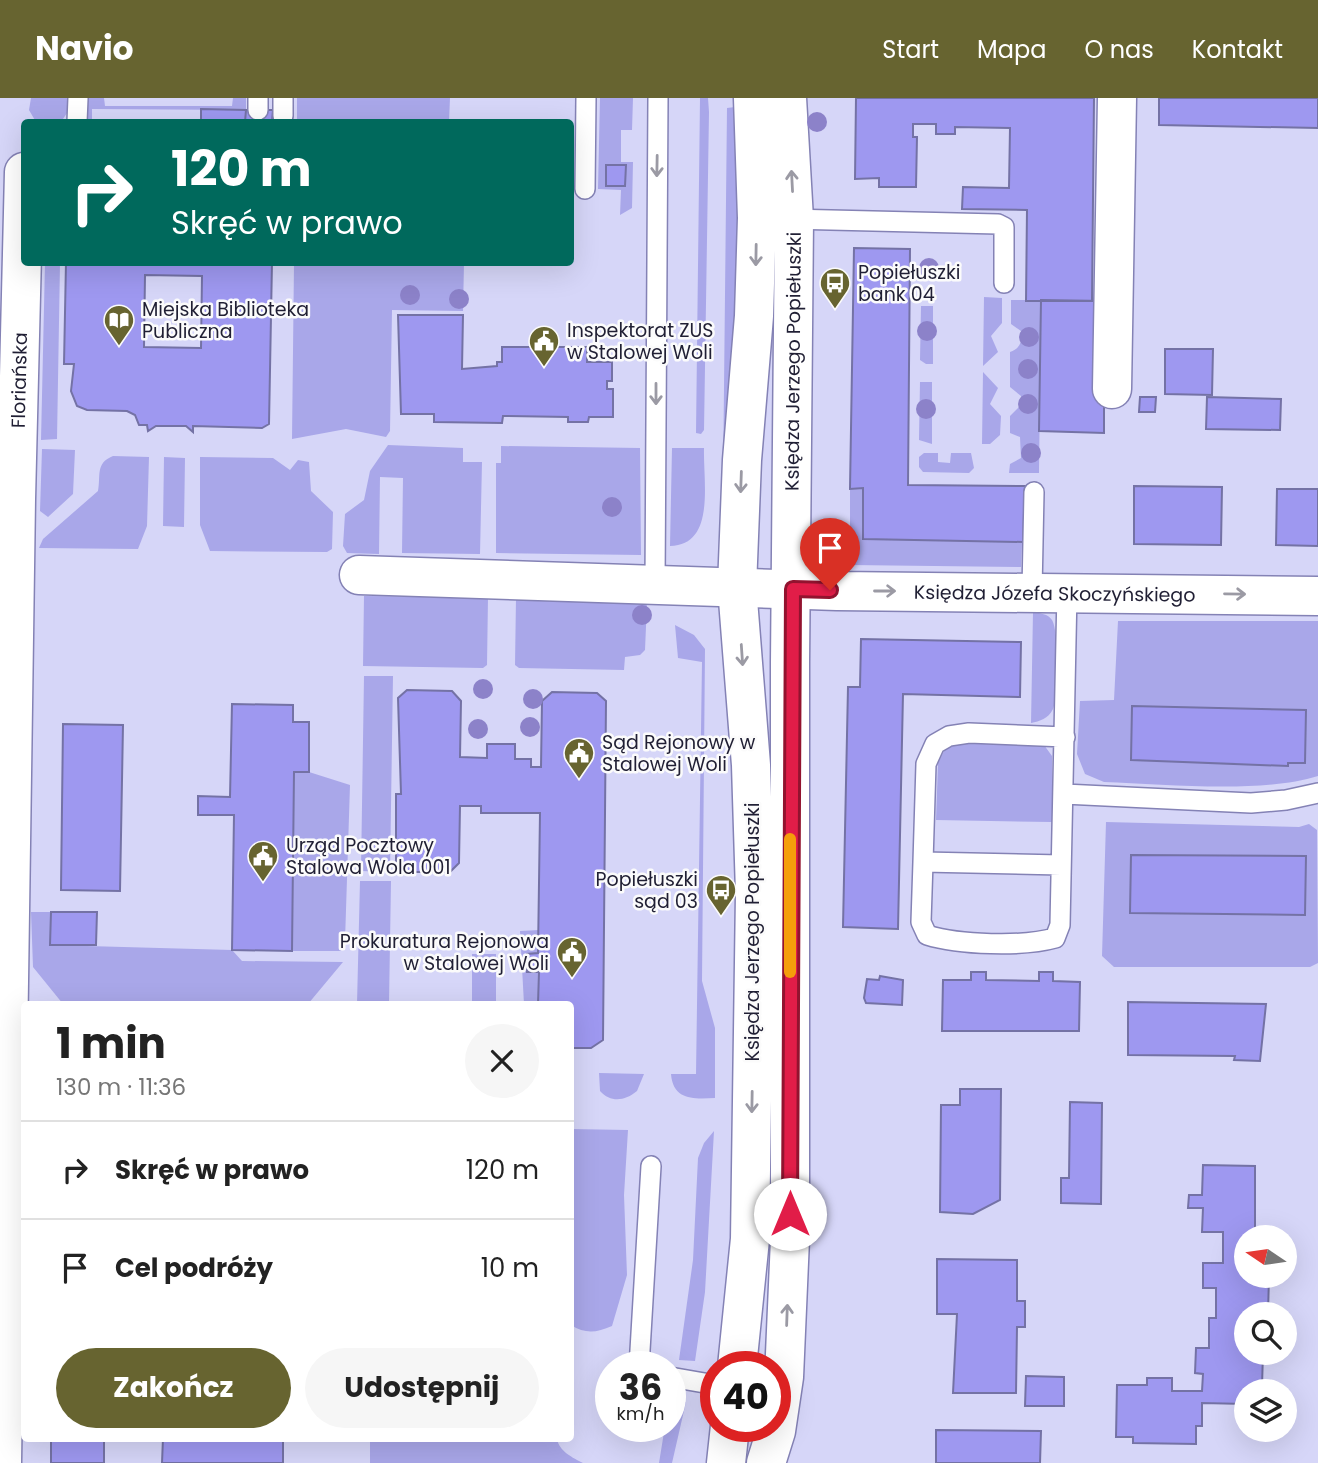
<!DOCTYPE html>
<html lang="pl">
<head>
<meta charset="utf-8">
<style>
	:root { --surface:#fff; --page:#f6f6f6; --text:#222; --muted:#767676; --line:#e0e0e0; --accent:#676430 }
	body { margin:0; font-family:Poppins,sans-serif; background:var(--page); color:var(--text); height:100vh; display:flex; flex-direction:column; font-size:26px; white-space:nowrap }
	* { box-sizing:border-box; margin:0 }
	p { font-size:23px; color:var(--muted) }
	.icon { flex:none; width:38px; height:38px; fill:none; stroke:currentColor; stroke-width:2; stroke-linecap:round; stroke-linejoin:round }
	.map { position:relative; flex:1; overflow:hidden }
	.drawer { position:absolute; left:21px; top:903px; width:553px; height:441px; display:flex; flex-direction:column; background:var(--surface); border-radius:7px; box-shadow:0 7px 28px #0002 }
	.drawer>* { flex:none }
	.hud { position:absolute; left:21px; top:21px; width:553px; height:147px; border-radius:7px; box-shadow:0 7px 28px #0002; background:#00695c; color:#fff; overflow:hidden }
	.needle { width:46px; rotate:283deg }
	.controls { position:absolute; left:1234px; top:1127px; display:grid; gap:14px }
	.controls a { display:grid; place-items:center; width:63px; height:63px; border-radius:50%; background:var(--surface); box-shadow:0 7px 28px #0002; font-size:35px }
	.speed { position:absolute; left:595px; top:1253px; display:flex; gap:14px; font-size:35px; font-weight:700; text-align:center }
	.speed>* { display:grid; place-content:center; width:91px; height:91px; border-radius:50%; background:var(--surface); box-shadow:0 7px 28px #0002; line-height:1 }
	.speed small { font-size:18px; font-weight:400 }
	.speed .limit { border:10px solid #d22; background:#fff; color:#111 }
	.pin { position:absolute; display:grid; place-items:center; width:60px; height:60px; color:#fff; margin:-72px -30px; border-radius:50% 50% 50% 0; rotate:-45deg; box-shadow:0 0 7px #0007 }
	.pin .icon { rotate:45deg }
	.me { position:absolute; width:77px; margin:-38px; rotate:0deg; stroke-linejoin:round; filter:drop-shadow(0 0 5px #0008) }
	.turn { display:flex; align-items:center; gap:24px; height:147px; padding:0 35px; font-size:32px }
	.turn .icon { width:91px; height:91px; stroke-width:2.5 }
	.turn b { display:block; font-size:49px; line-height:60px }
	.round { display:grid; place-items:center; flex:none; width:74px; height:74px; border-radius:37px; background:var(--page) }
	.head { display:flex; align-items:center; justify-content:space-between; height:119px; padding:0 35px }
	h1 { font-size:42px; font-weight:700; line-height:52px }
	.button { display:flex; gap:14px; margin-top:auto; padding:14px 35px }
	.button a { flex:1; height:80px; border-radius:42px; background:var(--accent); color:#fff; font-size:28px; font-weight:700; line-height:80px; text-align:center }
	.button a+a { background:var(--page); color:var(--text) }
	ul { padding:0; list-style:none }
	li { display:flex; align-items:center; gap:21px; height:98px; padding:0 35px; border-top:2px solid var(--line) }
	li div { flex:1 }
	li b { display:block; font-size:26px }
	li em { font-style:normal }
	header { display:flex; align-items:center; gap:42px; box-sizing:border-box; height:98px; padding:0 35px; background:var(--accent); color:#fff }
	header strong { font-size:33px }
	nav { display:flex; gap:38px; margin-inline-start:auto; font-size:24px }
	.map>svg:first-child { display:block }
	.green { fill:#a9a7e9 }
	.building { fill:#9e98f0; stroke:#7472a5; stroke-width:2; fill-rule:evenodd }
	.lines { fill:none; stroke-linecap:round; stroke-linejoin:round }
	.service-casing { stroke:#8482b5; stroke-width:22 }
	.minor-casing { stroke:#8482b5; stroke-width:41 }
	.tertiary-casing { stroke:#8482b5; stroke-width:41 }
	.service { stroke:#fff; stroke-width:19 }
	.minor { stroke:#fff; stroke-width:38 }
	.tertiary { stroke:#fff; stroke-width:38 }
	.tree { fill:#8c82c9 }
	.oneway { stroke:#9b9aa4 }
	.route-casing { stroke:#92132f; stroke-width:18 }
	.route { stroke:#e11d48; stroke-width:12 }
	.slow { stroke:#f59e0b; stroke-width:12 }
	.labels { text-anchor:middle; stroke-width:5; stroke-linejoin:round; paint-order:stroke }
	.poi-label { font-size:19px; fill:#201f34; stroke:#fbfbfb; text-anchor:start }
	.street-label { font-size:19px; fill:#201f34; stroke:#fbfbfb }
</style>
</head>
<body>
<header>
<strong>Navio</strong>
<nav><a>Start</a><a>Mapa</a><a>O nas</a><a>Kontakt</a></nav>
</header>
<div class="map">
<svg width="1318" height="1365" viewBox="0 0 1318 1365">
	<rect width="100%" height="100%" fill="#d6d6f8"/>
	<path class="green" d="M31,0h36v15l-6,9h-25l-7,-12z
		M86,0h18l1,8h127l1,-8h13v12l-154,-1v13h-6z
		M297,0h153l-1,24h-152z
		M600,0h33l-1,32h-11v32h12l-1,46 -12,7 1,-25 -23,-1z
		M700,0h8l1,14 -5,318 -3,4 -5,-1z
		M735,9l5,169 -17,205 4,-373z
		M45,165h15l-3,176 -16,1z
		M294,165h170l-1,48 -71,-1 -2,121 -4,6 -40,-8 -54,10z
		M984,199l18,1v25l-11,13 7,16 -15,14z
		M1011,202h30l-2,173h-30l1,-9 11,-6 -1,-21 -10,-4v-17l11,-11v-9l-11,-9v-35c11,-4 12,-11 11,-21l-10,-7z
		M921,208h12v58h-7l-6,-4z
		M983,274l15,16 -8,16 11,12 -1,19 -10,9h-8z
		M920,284h12v62l-13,-4z
		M388,347l75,3v14h19l-2,92 -78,-1 1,-75 -23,-1 -1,77 -32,-1 -4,-7 2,-32 19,-14 6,-29z
		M501,348l139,2 1,107 -145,-2v-90h5z
		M672,350h32c-1,34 12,97 -34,98z
		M42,351l33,1 -2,44 -25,23 -8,-6z
		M924,355h14v9l12,1 1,-10h20l3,15 -5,5 -46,-1 -4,-5v-10z
		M113,358l36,1 -2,69 -9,23 -99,-1 4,-9 55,-48c3,-15 -3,-28 15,-35z
		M164,359l21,1 -1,69 -21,-1z
		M200,359l73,1 17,12 8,-10 11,2 2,29 22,21 -1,37 -5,3 -117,-1 -10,-26z
		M863,390v50l159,4 -1,25 -171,-2v-76z
		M364,498l124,1 -1,68 -4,3 -120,-2z
		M516,500l131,5 -2,47 -5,5 -15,2 -1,13 -105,-2 -4,-3z
		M1033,514c7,1 15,2 19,8 7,11 7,77 1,89 -5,10 -13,12 -22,14z
		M1118,523h200v155c-57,18 -152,8 -214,6l-19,-8 -8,-20 3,-53 34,-1z
		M675,527l19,10 11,14 -3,332 13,47v70c-20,1 -42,3 -44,-24h25l6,-412 -24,-4z
		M364,578h29l-3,196 -29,-1z
		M963,642l81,5 8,11v66l-116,-2 2,-57 8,-16z
		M294,674h15l41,13 -5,156 -4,10h-49z
		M1106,724l193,5 10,-3 8,6 1,133 -8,4h-196l-12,-11z
		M360,783h31l-2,123h-32z
		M31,814h20v33l181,5 10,11 101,1 -35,42h-245l-30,-37z
		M539,832l-1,23 -11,1v17l12,1 -1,32h-14l-4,-73z
		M472,856h24v50h-24z
		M599,975l45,1 -7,17c-12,10 -26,12 -37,0z
		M570,1031l58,1 -4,65 3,80 -15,51c-16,7 -27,8 -41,-1z
		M714,1033l-9,161 -10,69 -16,-1 14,-100 5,-102 6,-15z
		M680,1301l6,3 -14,61h-13l6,-37h5v-24z
		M370,1340l187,1c2,12 16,19 26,24h-213z"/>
	<path class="building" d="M856,0h238l-2,203h-66l1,-91 -65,-1 1,-22 46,1 1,-60 -55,-1v7h-19v-10h-23v13h4l-1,50h-37v-9l-24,1z
		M1159,0h159v30l-159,-3z
		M201,11l45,1 -1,12h-44z
		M246,12h27l-1,12h-27z
		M606,67h20l-1,21h-19z
		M854,150l56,1 -2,236 117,1 -2,56 -160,-3v-51l-13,1z
		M66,164h206l-3,162 -7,4 -69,-2v6l-7,-6h-30l-8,5 -1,-6h-8l-4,-10 -8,-4 -40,-1 -10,-4 -6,-15 3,-27h-10zM145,177l57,1 -1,72 -57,-1z
		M1041,202l63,1v132l-65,-2z
		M398,217h65l-1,54 35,-3v-4h5v-15h85v15h25v19h-5v8h6v28h-24l-1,5h-20v-5l-65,-1 -1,7 -68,-1v-8h-33z
		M1165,251h48l-1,46 -47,-1z
		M1140,299h16l-1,15h-16z
		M1207,299l74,2 -1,31 -74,-1z
		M1134,388l88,1 -1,58 -87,-1z
		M1277,391h41v57l-42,-1z
		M861,541l160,3 -1,55 -117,-3 -5,235 -55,-2 5,-240h12z
		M407,592l45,1 9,10 -1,56 27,1v-14h28v15h16v8h10l1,-66 10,-9 45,1 9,8 -3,339 -12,8h-21v-44h-32l1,-32h-12v-18l11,-1 2,-140h-59v-7h-21l-1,57 -9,9h-46l-8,-10v-68h5l-3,-96z
		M232,606l61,1v17h16v50h-15l-2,179 -60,-1 2,-135h-36v-19l32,1z
		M1132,608l174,4 -1,53h-17v3l-157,-6z
		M63,626l60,1 -3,166 -59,-1z
		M1131,757l175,1 -1,59 -175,-2z
		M51,814h46l-1,33h-46z
		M971,874h15v8l53,1v-9h14v9l27,1 -1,49h-137l1,-51h28z
		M880,878l23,4 -1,25 -36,-2 -2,-5 3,-19 12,1z
		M1128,904l138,2 -6,57 -26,-1 1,-4 -107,-1z
		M960,991h41l-1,111 -27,14 -33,-2 1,-107h19z
		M1070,1004l32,1 -1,101 -40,-1v-25h8z
		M1203,1067l52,1v68h20v3h-29v39h23l-1,38h-22v39h17l-1,33h-6v5h-10v13l-44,-1v23h-6v18l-63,-1v-6h-17l1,-52h30v-7h25v13h30l1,-17 -8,-1 1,-25h13v-30h7v-30h-13v-25h20v-31h-21l1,-24h-15l1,-13h13z
		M937,1161l80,1v41h8v26h-8l-1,66h-63l4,-79h-20z
		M1026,1278l38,1v29h-39z
		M936,1332l105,1 -1,32h-104z
		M51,1340h53v25h-53z
		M163,1340h120v25h-121z"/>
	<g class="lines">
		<g class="service-casing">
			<path id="service" d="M258,12v-12
				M283,18v-18
				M77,24l1,-24
				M585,91l1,-91
				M789,121l209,5 6,3v56
				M655,486l3,-486
				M1032,493l2,-99
				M1064,696l187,9 35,-3 32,-7
				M923,764l3,-98 9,-20 14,-8 20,-3 96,4
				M1061,767l-138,-3 -2,60 6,13c32,10 96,12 128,3l5,-13 7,-333
				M639,1269l12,-201
				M670,1279l46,8"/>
		</g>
		<g class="minor-casing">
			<g id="minor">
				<path d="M1112,291l5,-291"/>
				<path id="s1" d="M359,477l478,16 481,5"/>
				<path id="s2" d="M2,1365l14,-964 8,-327"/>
			</g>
		</g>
		<g class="tertiary-casing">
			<g id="tertiary">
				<path d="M737,1269l13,-128 5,-346 -4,-128 -14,-178 5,-127 12,-144 3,-98 -4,-120"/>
				<path d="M726,1365l4,-37"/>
				<path id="s3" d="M766,1365l10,-32 8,-54 6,-138v-576l4,-444 -7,-121"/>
			</g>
		</g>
		<use href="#service" class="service"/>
		<use href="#minor" class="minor"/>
		<use href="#tertiary" class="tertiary"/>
	</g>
	<g class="tree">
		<circle cx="817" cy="24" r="10"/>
		<circle cx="929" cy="170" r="10"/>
		<circle cx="410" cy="197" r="10"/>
		<circle cx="459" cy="201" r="10"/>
		<circle cx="927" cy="233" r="10"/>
		<circle cx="1029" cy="239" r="10"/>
		<circle cx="1028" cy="271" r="10"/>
		<circle cx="1028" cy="306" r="10"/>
		<circle cx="926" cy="311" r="10"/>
		<circle cx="1031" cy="355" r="10"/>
		<circle cx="612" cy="409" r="10"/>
		<circle cx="642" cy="517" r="10"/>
		<circle cx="483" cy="591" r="10"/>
		<circle cx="533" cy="601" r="10"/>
		<circle cx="530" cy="629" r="10"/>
		<circle cx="478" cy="631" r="10"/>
	</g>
	<defs><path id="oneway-shaft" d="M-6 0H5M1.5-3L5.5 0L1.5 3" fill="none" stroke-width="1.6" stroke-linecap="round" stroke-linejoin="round" transform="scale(1.75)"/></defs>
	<g class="oneway">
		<use href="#oneway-shaft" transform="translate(657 68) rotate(91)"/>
		<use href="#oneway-shaft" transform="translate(792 83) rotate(-93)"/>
		<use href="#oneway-shaft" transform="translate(756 157) rotate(91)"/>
		<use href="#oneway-shaft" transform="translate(656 296) rotate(90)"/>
		<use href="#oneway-shaft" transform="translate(741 384) rotate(92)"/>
		<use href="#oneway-shaft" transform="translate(885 493)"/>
		<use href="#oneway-shaft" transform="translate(1235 496) rotate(1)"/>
		<use href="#oneway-shaft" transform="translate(742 557) rotate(86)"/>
		<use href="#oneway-shaft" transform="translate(752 1004) rotate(91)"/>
		<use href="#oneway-shaft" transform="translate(787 1217) rotate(-88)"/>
	</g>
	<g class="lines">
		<g class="route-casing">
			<path id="route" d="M790,1116l3,-625 37,1"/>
		</g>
		<use href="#route" class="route"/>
		<path class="slow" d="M790,741v133"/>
	</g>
	<defs>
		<g id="bus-pin" transform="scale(1.575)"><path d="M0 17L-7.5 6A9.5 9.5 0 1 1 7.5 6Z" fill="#676430" stroke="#fbfbfb"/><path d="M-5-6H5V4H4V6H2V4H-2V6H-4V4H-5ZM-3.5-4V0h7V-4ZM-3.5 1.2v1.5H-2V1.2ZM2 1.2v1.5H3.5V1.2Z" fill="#fff"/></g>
		<g id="library-pin" transform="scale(1.575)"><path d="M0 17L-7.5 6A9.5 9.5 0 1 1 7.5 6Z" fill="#676430" stroke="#fbfbfb"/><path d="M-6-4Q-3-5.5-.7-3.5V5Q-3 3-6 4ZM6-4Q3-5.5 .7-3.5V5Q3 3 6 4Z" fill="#fff"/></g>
		<g id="civic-pin" transform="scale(1.575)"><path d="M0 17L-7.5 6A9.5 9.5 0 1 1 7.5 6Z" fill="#676430" stroke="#fbfbfb"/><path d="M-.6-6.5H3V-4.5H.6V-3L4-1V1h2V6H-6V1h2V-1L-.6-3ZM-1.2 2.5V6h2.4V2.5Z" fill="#fff"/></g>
	</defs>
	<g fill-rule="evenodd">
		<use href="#bus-pin" x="835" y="185"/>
		<use href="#library-pin" x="119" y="222"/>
		<use href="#civic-pin" x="544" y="243"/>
		<use href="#civic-pin" x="579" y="655"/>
		<use href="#civic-pin" x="263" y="758"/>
		<use href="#bus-pin" x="721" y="792"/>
		<use href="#civic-pin" x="572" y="854"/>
	</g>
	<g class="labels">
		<g class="poi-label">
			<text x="858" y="181">Popiełuszki<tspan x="858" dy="22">bank 04</tspan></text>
			<text x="142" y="218">Miejska Biblioteka<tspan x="142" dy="22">Publiczna</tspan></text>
			<text x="567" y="239">Inspektorat ZUS<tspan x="567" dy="22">w Stalowej Woli</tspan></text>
			<text x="602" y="651">Sąd Rejonowy w<tspan x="602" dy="22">Stalowej Woli</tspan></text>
			<text x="286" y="754">Urząd Pocztowy<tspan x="286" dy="22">Stalowa Wola 001</tspan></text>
			<text x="698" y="788" text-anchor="end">Popiełuszki<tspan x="698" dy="22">sąd 03</tspan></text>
			<text x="549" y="850" text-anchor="end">Prokuratura Rejonowa<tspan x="549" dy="22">w Stalowej Woli</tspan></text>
		</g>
		<g class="street-label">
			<text dy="7" stroke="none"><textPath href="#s3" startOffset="1104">Księdza Jerzego Popiełuszki</textPath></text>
			<text dy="7" stroke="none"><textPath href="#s2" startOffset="1083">Floriańska</textPath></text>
			<text dy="7" stroke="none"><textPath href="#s1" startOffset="696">Księdza Józefa Skoczyńskiego</textPath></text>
			<text transform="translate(752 834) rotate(-90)" y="7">Księdza Jerzego Popiełuszki</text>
		</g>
	</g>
</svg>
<div class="controls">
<a><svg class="needle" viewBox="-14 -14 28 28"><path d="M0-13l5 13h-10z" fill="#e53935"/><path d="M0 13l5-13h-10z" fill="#767676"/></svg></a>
<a><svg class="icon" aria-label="search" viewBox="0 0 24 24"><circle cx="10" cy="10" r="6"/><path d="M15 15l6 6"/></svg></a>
<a><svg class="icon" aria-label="layers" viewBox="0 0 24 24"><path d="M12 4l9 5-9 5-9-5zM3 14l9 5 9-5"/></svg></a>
</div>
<div class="speed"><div>36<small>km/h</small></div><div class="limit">40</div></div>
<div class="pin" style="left:830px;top:492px;background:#d93025"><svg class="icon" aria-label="arrive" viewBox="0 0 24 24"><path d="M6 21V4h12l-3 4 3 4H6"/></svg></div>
<svg class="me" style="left:790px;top:1116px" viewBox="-20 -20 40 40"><circle r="19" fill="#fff"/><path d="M0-13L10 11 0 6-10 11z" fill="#e11d48"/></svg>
<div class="hud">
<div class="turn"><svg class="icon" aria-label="right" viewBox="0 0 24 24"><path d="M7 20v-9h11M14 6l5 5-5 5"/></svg><div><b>120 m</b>Skręć w prawo</div></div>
</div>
<section class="drawer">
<div class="head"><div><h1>1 min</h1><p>130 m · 11:36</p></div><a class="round"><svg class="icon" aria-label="close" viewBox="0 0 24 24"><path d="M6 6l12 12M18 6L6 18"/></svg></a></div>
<ul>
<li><svg class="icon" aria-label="right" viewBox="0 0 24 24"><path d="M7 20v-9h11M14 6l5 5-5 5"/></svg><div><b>Skręć w prawo</b></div><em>120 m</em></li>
<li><svg class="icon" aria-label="arrive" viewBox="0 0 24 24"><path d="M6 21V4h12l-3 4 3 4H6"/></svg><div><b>Cel podróży</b></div><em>10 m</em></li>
</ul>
<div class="button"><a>Zakończ</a><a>Udostępnij</a></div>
</section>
</div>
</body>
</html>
